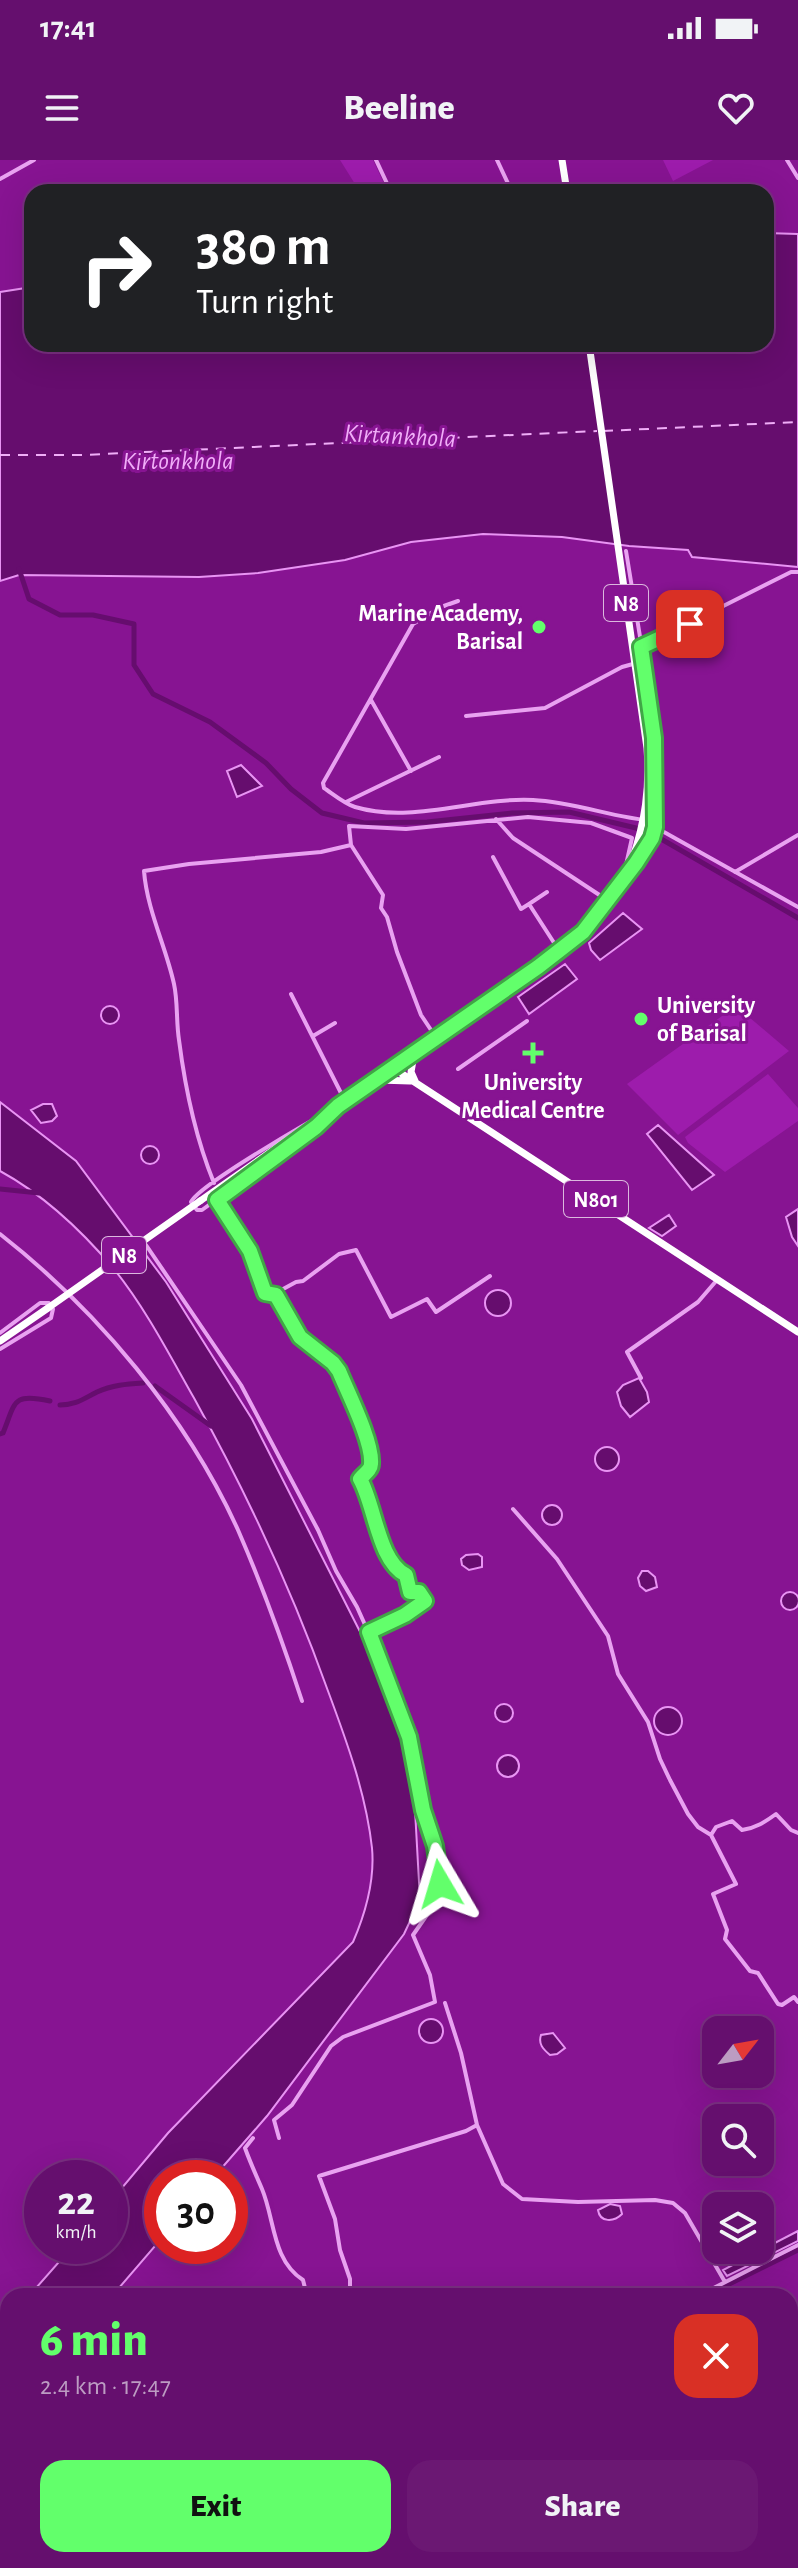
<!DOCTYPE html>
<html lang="en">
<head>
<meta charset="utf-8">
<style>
	:root { --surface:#650f6e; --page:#6b1873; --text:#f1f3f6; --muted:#bc9cc2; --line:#792f81; --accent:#62ff6b }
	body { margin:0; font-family:"Alegreya Sans",sans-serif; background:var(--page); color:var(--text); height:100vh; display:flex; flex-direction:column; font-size:30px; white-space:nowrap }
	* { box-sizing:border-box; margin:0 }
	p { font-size:26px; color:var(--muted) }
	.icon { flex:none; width:44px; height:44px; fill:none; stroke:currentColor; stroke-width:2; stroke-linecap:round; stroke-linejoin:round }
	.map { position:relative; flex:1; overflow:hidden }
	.sheet { position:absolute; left:0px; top:2128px; width:798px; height:280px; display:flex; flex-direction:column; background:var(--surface); border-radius:24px 24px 0 0; box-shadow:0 8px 32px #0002,0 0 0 2px var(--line) }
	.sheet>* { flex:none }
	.banner { position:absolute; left:24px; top:24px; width:750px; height:168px; border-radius:24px; box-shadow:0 8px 32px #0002,0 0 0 2px var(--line); background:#202124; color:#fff; overflow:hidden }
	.needle { width:52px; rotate:59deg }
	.fabs { position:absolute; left:702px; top:1856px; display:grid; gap:16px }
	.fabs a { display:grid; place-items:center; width:72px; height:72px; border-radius:16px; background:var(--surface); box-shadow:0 8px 32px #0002,0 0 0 2px var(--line); font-size:40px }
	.speed { position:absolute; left:24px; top:2000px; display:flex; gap:16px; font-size:40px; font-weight:700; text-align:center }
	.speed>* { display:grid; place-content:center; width:104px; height:104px; border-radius:50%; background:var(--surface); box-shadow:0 8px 32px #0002,0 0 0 2px var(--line); line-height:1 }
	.speed small { font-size:20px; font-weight:400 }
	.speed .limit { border:12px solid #d22; background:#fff; color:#111 }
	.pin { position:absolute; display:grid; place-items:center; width:68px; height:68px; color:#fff; margin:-34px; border-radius:16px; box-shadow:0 4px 12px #0006 }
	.me { position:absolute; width:88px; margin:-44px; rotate:353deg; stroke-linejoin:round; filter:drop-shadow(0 0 6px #0008) }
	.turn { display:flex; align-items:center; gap:28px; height:168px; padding:0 40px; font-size:36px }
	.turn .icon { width:104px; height:104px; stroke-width:2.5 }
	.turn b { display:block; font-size:56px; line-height:68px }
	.round { display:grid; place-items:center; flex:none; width:84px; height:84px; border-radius:24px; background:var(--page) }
	.summary { display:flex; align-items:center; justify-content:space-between; height:136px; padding:0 40px }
	h1 { font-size:48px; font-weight:800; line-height:60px; color:var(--accent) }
	.cta { display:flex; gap:16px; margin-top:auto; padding:16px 40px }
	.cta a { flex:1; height:92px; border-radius:24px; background:var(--accent); color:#111; font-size:32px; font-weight:800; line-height:92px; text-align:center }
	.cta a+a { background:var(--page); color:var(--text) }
	.status { display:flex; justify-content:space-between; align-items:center; height:56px; padding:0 40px; background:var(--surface); direction:ltr }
	.status svg { height:22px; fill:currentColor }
	header { display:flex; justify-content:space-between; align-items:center; height:104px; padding:0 40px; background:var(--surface); font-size:36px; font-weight:800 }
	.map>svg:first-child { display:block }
	.green { fill:#9d1cac }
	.water { fill:#660d6e; stroke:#e994f4; stroke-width:2 }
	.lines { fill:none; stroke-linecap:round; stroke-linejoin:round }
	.canal { stroke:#660d6e; stroke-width:5 }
	.ferry { stroke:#f0aef8; stroke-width:2; stroke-dasharray:10 8; stroke-linecap:butt }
	.street { stroke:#e9a2f1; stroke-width:4 }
	.highway { stroke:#fff; stroke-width:7 }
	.highway-bridge { stroke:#fff; stroke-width:7 }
	.route-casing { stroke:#40a646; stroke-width:20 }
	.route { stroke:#62ff6b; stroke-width:14 }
	.poi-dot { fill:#62ff6b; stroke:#871492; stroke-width:3 }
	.labels { text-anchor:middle; stroke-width:6; stroke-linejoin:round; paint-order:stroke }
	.shield { fill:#871492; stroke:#dbb8de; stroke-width:2 }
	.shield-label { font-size:22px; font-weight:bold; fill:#fff }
	.poi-label { font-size:24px; font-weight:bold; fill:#fff; stroke:#871492; text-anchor:end }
	.water-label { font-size:26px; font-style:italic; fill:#f0aef8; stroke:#871492 }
</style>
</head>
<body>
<div class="status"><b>17:41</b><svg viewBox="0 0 49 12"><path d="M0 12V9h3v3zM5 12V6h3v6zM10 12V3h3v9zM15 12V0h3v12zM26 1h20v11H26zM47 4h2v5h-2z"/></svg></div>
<header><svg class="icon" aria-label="menu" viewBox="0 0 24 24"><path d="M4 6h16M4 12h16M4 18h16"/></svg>Beeline<svg class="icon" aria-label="heart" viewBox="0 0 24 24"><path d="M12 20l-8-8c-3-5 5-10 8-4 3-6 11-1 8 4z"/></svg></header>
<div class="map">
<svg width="798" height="2408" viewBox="0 0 798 2408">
	<rect width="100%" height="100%" fill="#871492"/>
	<path class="green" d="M340,0h33l15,32h-28z
		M663,0h50l-40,21z
		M736,846l53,45 -111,84 -51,-51z
		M768,914l30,34v13l-73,51 -37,-29 -3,-6z"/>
	<path class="water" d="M766,73l32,1v333l-106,-10 -4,-7 -59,-4 -67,-9 -79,-3 -72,8 -66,18 -87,13 -59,4 -180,-2 -19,6v-289l32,-5v57h734z
		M241,605l21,21 -25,11 -10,-26z
		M623,753l19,16 -42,31 -9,-10 -2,-7z
		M565,804l12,15 -48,35 -11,-17z
		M101 855a9 9 0 1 1 18 0a9 9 0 1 1-18 0Z
		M0,942l76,59 90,121 86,137 129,254 25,73 9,64 5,90 -16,34 -137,182 -54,62h-51v60l-50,58h-83l44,-50h37v-44l58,-69 185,-191c13,-30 22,-61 19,-94 -6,-54 -25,-106 -44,-157 -36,-101 -82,-199 -134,-293 -25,-44 -48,-89 -80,-129 -32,-38 -70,-74 -114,-98z
		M43,944h9l5,12 -5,5 -11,2 -10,-13z
		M658,965l56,50 -22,15 -45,-56z
		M141 995a9 9 0 1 1 18 0a9 9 0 1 1-18 0Z
		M798,1049v37l-6,-9 -6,-20z
		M669,1055l7,11 -14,10 -13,-8z
		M485 1143a13 13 0 1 1 26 0a13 13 0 1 1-26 0Z
		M639,1218l8,14 2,10 -19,15 -9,-11 -4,-14 6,-7z
		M595 1299a12 12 0 1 1 24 0a12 12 0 1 1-24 0Z
		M542 1355a10 10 0 1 1 20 0a10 10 0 1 1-20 0Z
		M478,1394l4,3v10l-13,3 -7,-5 -1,-6 5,-4z
		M642,1411h6l7,6 2,10 -11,4 -6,-5 -2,-8z
		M781 1441a9 9 0 1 1 18 0a9 9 0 1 1-18 0Z
		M495 1553a9 9 0 1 1 18 0a9 9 0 1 1-18 0Z
		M654 1561a14 14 0 1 1 28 0a14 14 0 1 1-28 0Z
		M497 1606a11 11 0 1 1 22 0a11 11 0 1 1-22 0Z
		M419 1871a12 12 0 1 1 24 0a12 12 0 1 1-24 0Z
		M553,1873l12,15 -8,6 -7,1c-7,-6 -12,-11 -9,-20z
		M610,2044l10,2 2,8c-8,8 -22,9 -24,-4z
		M798,2071v10l-71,35 -4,-6z
		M8,2158v81l-8,7v-80z"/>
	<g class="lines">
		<path class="canal" d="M19,409l10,30 31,16h33l41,9v41l19,29 57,28 56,41 25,26 31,24 42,10 63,-1 85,-9 57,-1 67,16 20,8 142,82
			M0,1029l39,4
			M155,1226l56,40
			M60,1245c16,0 23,-6 37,-13 15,-7 30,-8 46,-9
			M0,1274l3,-1c13,-32 9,-40 47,-32
			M705,2136l93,-46
			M790,2287l8,-3
			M599,2408l3,-2 24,2
			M652,2408l13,-8"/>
		<path class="ferry" d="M603,271l195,-9
			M0,295h82l515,-24"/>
		<path class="street" d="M376,0l15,32
			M497,0l15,32
			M787,0l11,18
			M0,19l34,-19
			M626,391l25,153 5,64 -2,63 -26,43
			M458,441l-17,6 -28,17 -90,159 1,5c9,6 21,16 31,19 58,17 120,-10 178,-7 42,2 81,18 121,21
			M642,487l149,-75h7
			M371,540l40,71
			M466,556l79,-8 77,-41 22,-6
			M346,642l93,-45
			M496,659l17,19 94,62
			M655,667l143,80
			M493,697l28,52 8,-5 29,45
			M735,712l63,-37
			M529,744l18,-12
			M291,834l53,105
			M313,876l22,-13
			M435,876l-14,-21 -24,-63 -10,-35 -6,-9 2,-13 -32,-50 -2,-19 57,3 122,-12 63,6 41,15 -6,27
			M458,909l69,-48
			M338,946l-22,21 -114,83h-5l-6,-8c9,-18 123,-83 147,-96z
			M214,1023c-18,-44 -29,-96 -35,-143 -3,-19 -1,-38 -5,-56 -8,-37 -27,-74 -30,-113l45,-7 132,-12 30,-7
			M217,1040l33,51 15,42 11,2 24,42 33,26 6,8 25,62 7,35 -11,11c15,26 18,82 46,96l4,17h9l6,9 -20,14 -36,17
			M0,1074c97,76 187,183 238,296 24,55 45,113 64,171
			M146,1085l95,140 77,145 18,41 21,36 22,49 30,81 14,73 12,36 5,38 -11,28 -16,23 17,40 5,27 -92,35 -12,9 -39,59 -18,15 5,18
			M274,1134l22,-12 7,-1 36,-27 17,-4 35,67 36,-18 9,13 54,-36
			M0,1173l40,-30h9l4,6 -2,9 -51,31
			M641,1218l-14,-26 71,-50 19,-22
			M513,1349l44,50 51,77 10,38 30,48 12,37 10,21 18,34 10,13 13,8
			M798,1673l-7,-3 -15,-16c-11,8 -20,14 -34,16l-10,-9 -16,6 -5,8 25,49 -23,10 14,36 -2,9 25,32 8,2 20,31 4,1 12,-8 4,5
			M445,1843l16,50 16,72
			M253,1978l-8,10c5,14 11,27 17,41 13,31 10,71 41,91l4,16
			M350,2136v-17l-10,-29 -5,-31 -16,-43 147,-45 11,-6 26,59 19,15 56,3 77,-2 18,3 12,10 40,69
			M698,2136l100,-51
			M200,2400l9,8
			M119,2408l17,-8
			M541,2408l4,-2 -3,-6"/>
		<path class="highway" d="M562,0l5,32
			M414,895l-3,17 4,9
			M393,908l405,264
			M379,920l31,1
			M200,1041l371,-259 41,-45 20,-37
			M0,1181l48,-33"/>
		<path class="highway-bridge" d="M589,184l58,404c3,40 -2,74 -15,112
			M48,1148l152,-107"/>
	</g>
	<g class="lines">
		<g class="route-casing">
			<path id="route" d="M440,1724l-5,-38 -12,-36 -14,-73 -40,-105 36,-17 20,-14 -6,-9h-9l-4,-17c-28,-14 -31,-70 -46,-96 4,-5 11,-9 11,-15 2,-22 -23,-71 -32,-93l-6,-8 -33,-26 -24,-42 -11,-2 -15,-42 -33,-51 99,-73 22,-21 200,-139 45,-35 53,-69 16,-25 3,-11 -1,-89 -13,-91 49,-23"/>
		</g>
		<use href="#route" class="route"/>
	</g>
	<g class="poi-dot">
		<circle cx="539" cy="467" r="8"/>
		<circle cx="641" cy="859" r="8"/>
		<path d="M529 881h8v8h8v8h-8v8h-8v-8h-8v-8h8z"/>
	</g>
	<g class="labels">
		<g class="shield">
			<rect x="604" y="425" width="44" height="36" rx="6"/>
			<rect x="564" y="1021" width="64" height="36" rx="6"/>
			<rect x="102" y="1077" width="44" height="36" rx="6"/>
		</g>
		<g class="shield-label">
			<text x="626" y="451">N8</text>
			<text x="596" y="1047">N801</text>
			<text x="124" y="1103">N8</text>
		</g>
		<g class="poi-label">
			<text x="523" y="461">Marine Academy,<tspan x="523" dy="28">Barisal</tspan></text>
			<text x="657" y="853" text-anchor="start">University<tspan x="657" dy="28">of Barisal</tspan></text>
			<text x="533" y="930" text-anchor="middle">University<tspan x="533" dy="28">Medical Centre</tspan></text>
		</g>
		<g class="water-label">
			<text transform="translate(400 275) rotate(3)" y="9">Kirtankhola</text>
			<text x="178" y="309">Kirtonkhola</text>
		</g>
	</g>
</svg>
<div class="fabs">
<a><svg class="needle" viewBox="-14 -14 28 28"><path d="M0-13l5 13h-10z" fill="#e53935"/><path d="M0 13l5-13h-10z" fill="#bc9cc2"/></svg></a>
<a><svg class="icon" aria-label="search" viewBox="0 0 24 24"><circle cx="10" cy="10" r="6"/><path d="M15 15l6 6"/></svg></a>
<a><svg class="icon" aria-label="layers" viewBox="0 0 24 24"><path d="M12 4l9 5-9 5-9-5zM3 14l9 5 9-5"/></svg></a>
</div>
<div class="speed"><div>22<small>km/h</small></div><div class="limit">30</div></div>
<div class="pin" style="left:690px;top:464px;background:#d93025"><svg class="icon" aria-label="arrive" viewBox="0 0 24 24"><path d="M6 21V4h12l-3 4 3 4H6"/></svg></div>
<svg class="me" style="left:440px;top:1724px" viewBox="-20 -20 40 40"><path d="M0-17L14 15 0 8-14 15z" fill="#62ff6b" stroke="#fff" stroke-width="4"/></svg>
<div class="banner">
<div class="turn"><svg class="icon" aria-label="right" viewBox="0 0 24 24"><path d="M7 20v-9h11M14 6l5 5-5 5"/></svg><div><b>380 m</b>Turn right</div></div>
</div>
<section class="sheet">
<div class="summary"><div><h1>6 min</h1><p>2.4 km · 17:47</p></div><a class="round" style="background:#d93025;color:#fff"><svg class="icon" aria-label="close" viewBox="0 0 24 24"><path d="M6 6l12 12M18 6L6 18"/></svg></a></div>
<div class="cta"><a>Exit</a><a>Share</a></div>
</section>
</div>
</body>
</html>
